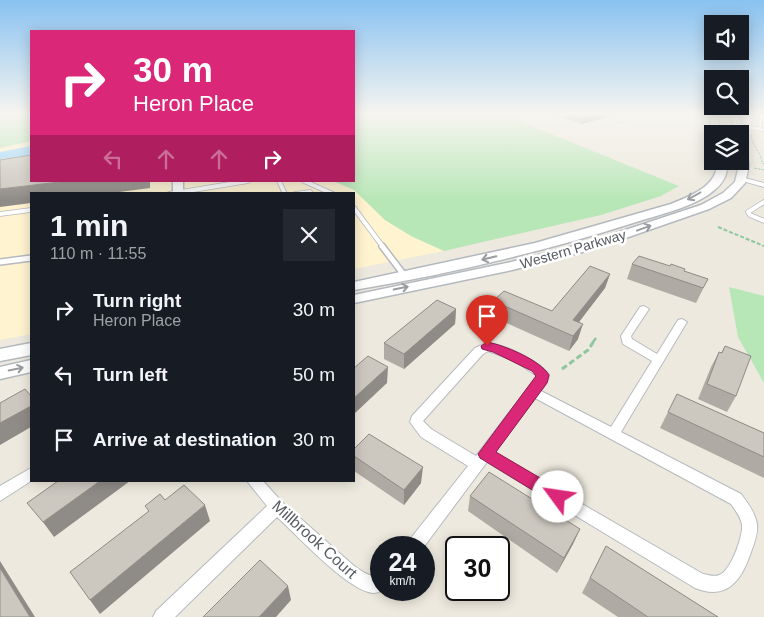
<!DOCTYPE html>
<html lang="en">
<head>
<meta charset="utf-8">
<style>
	:root { --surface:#171b24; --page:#242831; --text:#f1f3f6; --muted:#9ea1a6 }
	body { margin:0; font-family:Helvetica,sans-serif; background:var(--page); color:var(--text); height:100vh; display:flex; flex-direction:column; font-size:19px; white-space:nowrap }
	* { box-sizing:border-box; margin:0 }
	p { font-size:16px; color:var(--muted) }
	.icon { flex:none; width:28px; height:28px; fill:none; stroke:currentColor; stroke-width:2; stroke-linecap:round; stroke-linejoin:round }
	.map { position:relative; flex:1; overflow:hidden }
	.sheet { position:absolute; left:30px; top:192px; width:325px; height:290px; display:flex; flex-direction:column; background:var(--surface); border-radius:0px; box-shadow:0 2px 12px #0003 }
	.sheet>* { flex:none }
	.hud { position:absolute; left:30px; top:30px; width:325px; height:152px; border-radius:0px; box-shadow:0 2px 12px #0003; background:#db2777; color:#fff; overflow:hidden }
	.fabs { position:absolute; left:704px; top:15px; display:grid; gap:10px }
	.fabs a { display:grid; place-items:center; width:45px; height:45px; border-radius:0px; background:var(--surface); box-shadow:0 2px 12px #0003; font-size:25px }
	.speed { position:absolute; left:370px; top:536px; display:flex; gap:10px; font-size:25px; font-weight:700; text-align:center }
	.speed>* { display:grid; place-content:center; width:65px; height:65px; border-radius:50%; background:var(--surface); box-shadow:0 2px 12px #0003; line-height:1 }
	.speed small { font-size:12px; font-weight:400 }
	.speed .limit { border:2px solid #111; border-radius:8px; background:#fff; color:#111 }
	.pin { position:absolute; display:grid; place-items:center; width:42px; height:42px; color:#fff; margin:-51px -21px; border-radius:50% 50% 50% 0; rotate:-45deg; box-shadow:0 0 5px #0007 }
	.pin .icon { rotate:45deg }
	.me { position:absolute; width:55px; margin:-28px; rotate:301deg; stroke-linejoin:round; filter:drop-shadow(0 0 4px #0008) }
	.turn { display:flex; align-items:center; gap:18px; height:105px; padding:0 20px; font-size:22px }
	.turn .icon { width:65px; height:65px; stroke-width:2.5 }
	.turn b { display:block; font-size:35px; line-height:42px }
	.lanes { display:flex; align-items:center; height:48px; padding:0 20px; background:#0003; justify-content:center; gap:25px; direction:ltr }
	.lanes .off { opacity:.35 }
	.round { display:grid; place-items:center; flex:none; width:52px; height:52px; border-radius:0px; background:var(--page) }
	.head { display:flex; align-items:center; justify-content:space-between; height:85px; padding:0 20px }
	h1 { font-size:30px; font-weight:700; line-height:38px }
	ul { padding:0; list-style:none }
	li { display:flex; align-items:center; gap:15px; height:65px; padding:0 20px }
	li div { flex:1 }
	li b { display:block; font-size:19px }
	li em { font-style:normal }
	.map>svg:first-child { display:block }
	.commercial { fill:#fff3d0 }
	.green { fill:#b8e7b7 }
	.water { fill:#9bd7ff }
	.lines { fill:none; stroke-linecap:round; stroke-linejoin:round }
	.lane-far2-casing { stroke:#b6babf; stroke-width:4.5 }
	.lane-far1-casing { stroke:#b6babf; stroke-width:5.5 }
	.lane-casing { stroke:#b6babf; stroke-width:8 }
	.street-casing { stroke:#b6babf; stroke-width:2 }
	.secondary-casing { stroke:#b4b9bf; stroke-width:3 }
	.path-far3 { stroke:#8ec79d; stroke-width:1; stroke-dasharray:3 1; stroke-linecap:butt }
	.path-far2 { stroke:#8ec79d; stroke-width:2; stroke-dasharray:4 2; stroke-linecap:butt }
	.path-far1 { stroke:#8ec79d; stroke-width:2.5; stroke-dasharray:5 2.5; stroke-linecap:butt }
	.path { stroke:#8ec79d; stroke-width:3; stroke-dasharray:6 3; stroke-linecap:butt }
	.lane-far2 { stroke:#fff; stroke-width:3 }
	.lane-far1 { stroke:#fff; stroke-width:4 }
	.lane { stroke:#fff; stroke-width:5 }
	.street { fill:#fff; fill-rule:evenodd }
	.secondary { fill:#fff; fill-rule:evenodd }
	.wall { fill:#afaba4 }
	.shaded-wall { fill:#8f8b86 }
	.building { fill:#ccc7bf; stroke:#8f8b86 }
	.oneway { stroke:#9a9da0 }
	.route { fill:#db2777; stroke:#8e194d }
	.labels { text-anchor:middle; stroke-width:5; stroke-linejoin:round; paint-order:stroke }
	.street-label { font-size:14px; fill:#575c61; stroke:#fff }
	.near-street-label { font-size:16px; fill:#575c61; stroke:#fff }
</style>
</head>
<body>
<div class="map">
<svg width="764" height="617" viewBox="0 0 764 617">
	<rect width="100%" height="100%" fill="#ede9de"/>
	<path class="commercial" d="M31,141v40h302l21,9 31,30 26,16 33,15 -90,18v-75h-323v140l-31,6v-192z"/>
	<path class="green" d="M0,114h31v27l-31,7z
		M354,114h148l177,72 -18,10 -60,19 -157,36 -33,-15 -26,-16 -31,-30 -21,-9h21z
		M729,287l35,9v87l-26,-46z"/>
	<path class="water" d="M31,146v9l-31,4v-7z"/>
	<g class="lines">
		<g class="lane-far2-casing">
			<path id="lane-far2" d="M737,125l27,5
				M760,129v-9l4,-5"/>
		</g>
		<g class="lane-far1-casing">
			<path id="lane-far1" d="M279,181l6,13
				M304,181l29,13
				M169,194l79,-13
				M295,194l15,-2 1,2
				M764,202l-16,10 2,3 14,6
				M354,208l29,39
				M0,214l31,-4"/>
		</g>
		<g class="lane-casing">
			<path id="lane" d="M382,246l22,29
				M0,262l31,-4"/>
		</g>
		<g class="street-casing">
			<path id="street" d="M741,177l23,6v4l-25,-7v-2z
				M644,306l5,3 -18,27 1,3 25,15 21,-34 4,-1 5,3 -66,110 120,62c7,9 15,20 16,31 1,9 -3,19 -6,27 -9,28 -24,49 -56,36l-208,-126 -64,86h-18l2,-5 61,-77 -47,-29 -11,-15 2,-6 63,-68c3,-1 7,-4 11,-4 15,-2 55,18 63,31l-1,5 -7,11 70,36 41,-66 -29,-17 -2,-8 19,-29zM488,351l25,9 24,16 -61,80 -45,-27 -8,-8 60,-67zM535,398l196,106c4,6 10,13 11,21 1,11 -11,46 -23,50 -4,2 -11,0 -16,-1l-209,-121z
				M31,468v13l-31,20v-15z
				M247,481h16l19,21 72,64c9,6 16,12 27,9v15h3c-3,1 -7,3 -11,3 -26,-3 -75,-57 -96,-76l-102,100h-22l3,-6 111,-105z"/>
		</g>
		<g class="secondary-casing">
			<path id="secondary" d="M710,114h8l2,20h-8z
				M731,114h8l4,20 -1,2 -7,-2z
				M740,138l4,3 5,25 -4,17 -14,15 -22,11 -115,40 -82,21 -158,33v-8l157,-33 75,-19 115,-38 22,-12 12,-11 5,-21z
				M717,161h10c2,16 -7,26 -19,34 -22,14 -50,20 -75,28 -91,29 -185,51 -279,67v-8l181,-39 136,-39c19,-8 48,-18 46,-43z
				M173,181h10v13h-10z
				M31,343v12l-31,6v-12z
				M31,360v12l-31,7v-12z"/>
		</g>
		<path class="path-far3" d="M618,123l10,-2
			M751,134c1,14 11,18 11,29l2,1
			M754,168l10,2"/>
		<path class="path-far2" d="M718,227l46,19"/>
		<path class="path-far1" d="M593,342l3,-4"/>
		<path class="path" d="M562,369l26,-19 6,-9"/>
		<use href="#lane-far2" class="lane-far2"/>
		<use href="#lane-far1" class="lane-far1"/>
		<use href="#lane" class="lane"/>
		<use href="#street" class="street"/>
		<use href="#secondary" class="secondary"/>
	</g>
	<path class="wall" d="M552,114h68l-39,10z
		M632,264l52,7 24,8 -12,24 -69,-24z
		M610,274l-5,14 -26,34 -1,17 -9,12 -78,-35 2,-15 59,10z
		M456,309l-1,15 -51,45 -20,-10v-16z
		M725,346l11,50 -9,16 -29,-13 13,-32 8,-15 2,1z
		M677,394l87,39v45l-104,-50z
		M354,449l67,34 -17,22 -50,-34z
		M470,496l110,33 -7,15 -16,29 -89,-62z
		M606,546l112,71h-100l-36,-24z"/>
	<path class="shaded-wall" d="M584,114h36l-39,10z
		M68,181h82v7l-46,6h-73v9l-31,4v-18z
		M610,274l-5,14 -36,47 4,-15z
		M456,309l-1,15 -51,45v-15z
		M583,324l-5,15 -9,12 4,-15z
		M388,367l-1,16 -33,31v-16z
		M31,406v21l-31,18v-22z
		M423,467l-2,16 -17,22v-15z
		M100,481h30l-76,56 -11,-15z
		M205,505l5,16 -110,93 -10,-14z
		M580,529l-7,15 -16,29 7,-15z
		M0,561l35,56h-5l-30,-49z
		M288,586l3,14 -15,17h-17z"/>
	<path class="building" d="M31,155v26h37l-68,8v-29z
		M639,256l31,10 1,-2 14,5 -1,2 24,8 -5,9 -71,-24z
		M590,266l20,8 -37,46 10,4 -10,12 -80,-35 11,-10 48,20z
		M437,300l19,9 -52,45 -20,-11z
		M725,346l26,10 -15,40 -29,-12 12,-32 3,1z
		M368,356l20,11 -34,31v-30z
		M25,389l6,7v10l-31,17v-20z
		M677,394l87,39v24l-96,-45z
		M369,434l54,33 -19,23 -50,-34v-7z
		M489,472l91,57 -16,29 -94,-62z
		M58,481h42l-57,41 -16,-19z
		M184,485l21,20 -115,95 -20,-28 79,-61 -4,-5 15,-12 5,6z
		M606,546l112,71h-70l-58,-39z
		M260,560l28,26 -29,31h-56z
		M0,568l30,49h-30z"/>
	<defs><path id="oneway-shaft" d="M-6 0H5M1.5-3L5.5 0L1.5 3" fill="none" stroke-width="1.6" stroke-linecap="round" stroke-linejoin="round" transform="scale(1.25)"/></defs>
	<g class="oneway">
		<use href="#oneway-shaft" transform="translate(694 196) rotate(151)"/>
		<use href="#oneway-shaft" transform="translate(644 228) rotate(-20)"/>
		<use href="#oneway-shaft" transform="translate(489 258) rotate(167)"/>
		<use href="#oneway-shaft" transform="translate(401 288) rotate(-12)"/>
		<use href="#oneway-shaft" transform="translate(16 369) rotate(-12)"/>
	</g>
	<linearGradient id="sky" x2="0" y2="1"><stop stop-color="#89c2f1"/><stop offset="0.57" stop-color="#f7f5f0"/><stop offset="1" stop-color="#f7f5f0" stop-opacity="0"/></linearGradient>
	<rect width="764" height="200" fill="url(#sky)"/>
	<path class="route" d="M487,342c17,3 53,18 62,33l-2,8 -51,69 68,40 2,5 -2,5 -6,2 -6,-2 -72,-44 -2,-4 58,-78 -4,-5 -39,-19 -11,-3 -1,-3z"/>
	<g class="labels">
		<g class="street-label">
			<text transform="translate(573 249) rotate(-16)" y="5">Western Parkway</text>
		</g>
		<g class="near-street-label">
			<text transform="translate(315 539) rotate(42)" y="6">Millbrook Court</text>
		</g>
	</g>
</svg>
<div class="fabs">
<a><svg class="icon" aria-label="sound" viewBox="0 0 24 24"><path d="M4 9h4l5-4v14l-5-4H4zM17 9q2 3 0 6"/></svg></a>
<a><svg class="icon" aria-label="search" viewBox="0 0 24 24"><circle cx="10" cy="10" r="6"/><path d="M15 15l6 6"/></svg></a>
<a><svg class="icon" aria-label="layers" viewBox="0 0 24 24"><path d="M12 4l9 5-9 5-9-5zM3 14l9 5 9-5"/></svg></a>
</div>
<div class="speed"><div>24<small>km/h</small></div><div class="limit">30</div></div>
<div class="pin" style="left:487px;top:346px;background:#d93025"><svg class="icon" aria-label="arrive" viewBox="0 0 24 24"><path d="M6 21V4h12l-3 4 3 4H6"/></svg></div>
<svg class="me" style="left:558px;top:497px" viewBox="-20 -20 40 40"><circle r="19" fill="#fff"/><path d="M0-13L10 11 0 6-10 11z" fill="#db2777"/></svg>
<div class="hud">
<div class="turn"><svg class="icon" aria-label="right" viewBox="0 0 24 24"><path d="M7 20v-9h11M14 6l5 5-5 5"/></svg><div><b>30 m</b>Heron Place</div></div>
<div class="lanes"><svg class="icon off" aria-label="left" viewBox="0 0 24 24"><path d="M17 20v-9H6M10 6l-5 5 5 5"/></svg><svg class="icon off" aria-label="ahead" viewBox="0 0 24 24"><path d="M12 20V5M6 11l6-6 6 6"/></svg><svg class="icon off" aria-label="ahead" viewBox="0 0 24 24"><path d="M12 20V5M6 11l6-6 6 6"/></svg><svg class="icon" aria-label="right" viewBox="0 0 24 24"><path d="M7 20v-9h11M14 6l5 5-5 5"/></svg></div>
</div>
<section class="sheet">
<div class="head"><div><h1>1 min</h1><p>110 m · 11:55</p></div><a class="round"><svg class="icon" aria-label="close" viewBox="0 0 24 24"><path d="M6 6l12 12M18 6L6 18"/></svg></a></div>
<ul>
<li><svg class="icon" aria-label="right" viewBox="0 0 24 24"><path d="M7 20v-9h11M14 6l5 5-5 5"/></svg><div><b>Turn right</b><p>Heron Place</p></div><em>30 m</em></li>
<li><svg class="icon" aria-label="left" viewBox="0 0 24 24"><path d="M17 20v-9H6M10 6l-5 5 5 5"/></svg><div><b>Turn left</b></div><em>50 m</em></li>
<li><svg class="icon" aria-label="arrive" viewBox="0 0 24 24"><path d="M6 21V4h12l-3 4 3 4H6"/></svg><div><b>Arrive at destination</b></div><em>30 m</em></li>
</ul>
</section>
</div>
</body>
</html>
